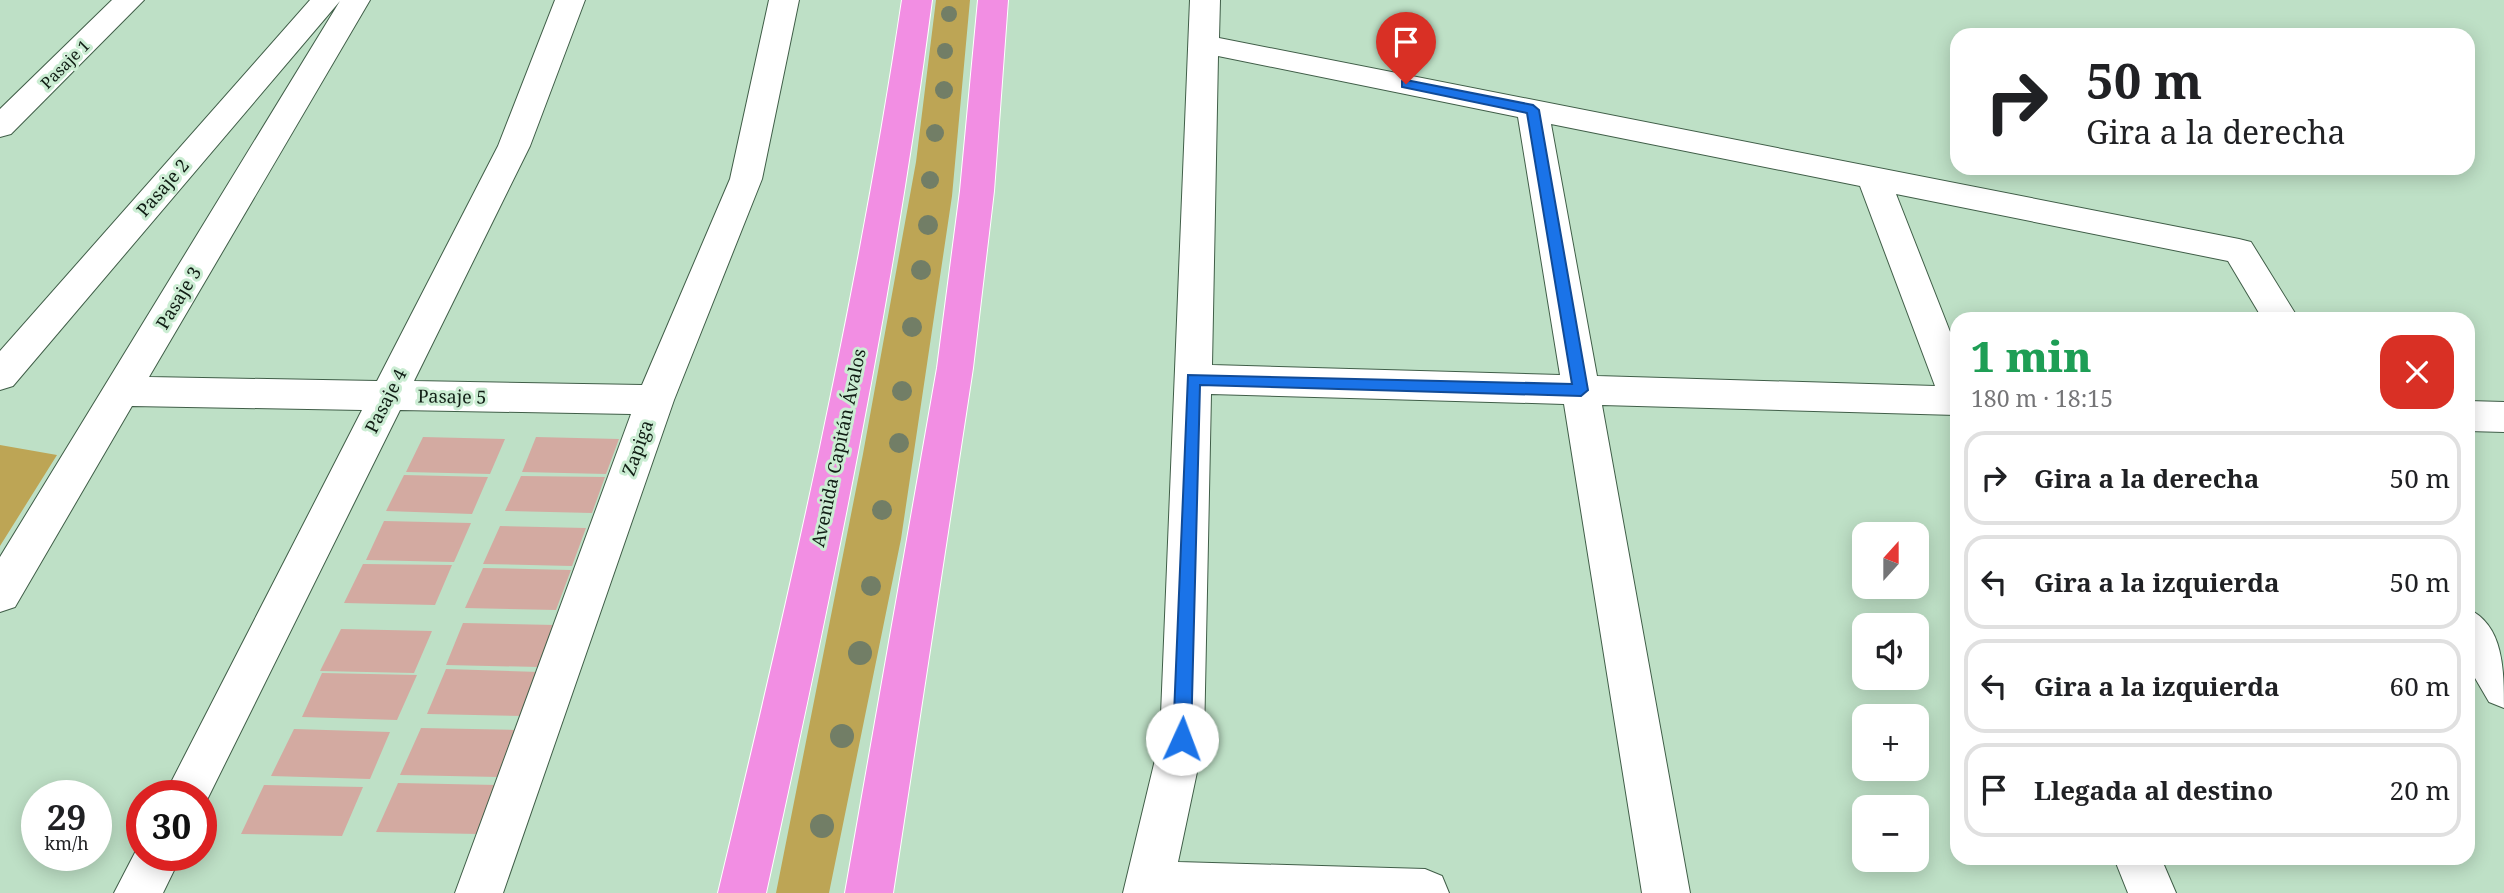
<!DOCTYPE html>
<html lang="es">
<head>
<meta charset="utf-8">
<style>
	:root { --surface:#fff; --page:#f2f2f2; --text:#202124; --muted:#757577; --line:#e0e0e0 }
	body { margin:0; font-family:"Noto Serif",serif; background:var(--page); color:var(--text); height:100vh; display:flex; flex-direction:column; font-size:26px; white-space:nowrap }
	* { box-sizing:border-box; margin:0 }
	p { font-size:23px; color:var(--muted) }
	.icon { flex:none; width:38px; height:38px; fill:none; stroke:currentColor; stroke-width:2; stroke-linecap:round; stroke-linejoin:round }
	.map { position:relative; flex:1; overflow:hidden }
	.details { position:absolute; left:1950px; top:312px; width:525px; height:553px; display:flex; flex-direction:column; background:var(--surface); border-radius:21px; box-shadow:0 4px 18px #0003 }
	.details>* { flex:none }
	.top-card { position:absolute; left:1950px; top:28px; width:525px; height:147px; border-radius:21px; box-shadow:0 4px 18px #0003; background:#fff; color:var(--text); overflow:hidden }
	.needle { width:46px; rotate:21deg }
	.tools { position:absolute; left:1852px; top:522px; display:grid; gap:14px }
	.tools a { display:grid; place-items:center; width:77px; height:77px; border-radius:14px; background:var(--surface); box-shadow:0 4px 18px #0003; font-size:35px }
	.speed { position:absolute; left:21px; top:780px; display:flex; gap:14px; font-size:35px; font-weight:700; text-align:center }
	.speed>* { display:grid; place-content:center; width:91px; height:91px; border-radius:50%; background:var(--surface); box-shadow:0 4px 18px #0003; line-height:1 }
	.speed small { font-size:18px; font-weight:400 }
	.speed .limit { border:10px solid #d22; background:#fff; color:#111 }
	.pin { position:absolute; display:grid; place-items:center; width:60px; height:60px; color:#fff; margin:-72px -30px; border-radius:50% 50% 50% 0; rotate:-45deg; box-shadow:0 0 7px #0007 }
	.pin .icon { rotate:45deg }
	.me { position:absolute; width:77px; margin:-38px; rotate:2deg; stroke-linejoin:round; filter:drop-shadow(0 0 5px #0008) }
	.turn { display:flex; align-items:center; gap:24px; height:147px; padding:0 21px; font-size:32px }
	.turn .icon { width:91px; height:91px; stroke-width:2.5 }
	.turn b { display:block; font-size:49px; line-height:60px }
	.round { display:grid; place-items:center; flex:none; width:74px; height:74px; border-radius:21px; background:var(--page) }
	.summary { display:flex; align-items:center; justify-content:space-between; height:119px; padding:0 21px }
	h1 { font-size:42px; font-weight:800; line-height:52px; color:#1e9e55 }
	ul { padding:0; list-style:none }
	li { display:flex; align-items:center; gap:21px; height:94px; margin:0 14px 10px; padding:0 7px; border:4px solid var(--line); border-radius:21px }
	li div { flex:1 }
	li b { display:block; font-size:26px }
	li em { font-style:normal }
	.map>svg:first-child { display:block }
	.green { fill:#bda555 }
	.building { fill:#d3aaa1 }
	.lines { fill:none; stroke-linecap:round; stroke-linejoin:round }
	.minor-casing { stroke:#405e48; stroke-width:2 }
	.highway-casing { stroke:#fff; stroke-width:2 }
	.minor { fill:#fff; fill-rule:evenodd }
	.highway { fill:#f28ee3; fill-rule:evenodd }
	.tree { fill:#727e66 }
	.route { fill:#1a73e8; stroke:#114b97; stroke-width:2 }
	.labels { text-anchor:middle; stroke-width:6; stroke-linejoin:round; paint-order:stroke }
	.far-street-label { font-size:16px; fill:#111e15; stroke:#cbedd3 }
	.street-label { font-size:18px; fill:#111e15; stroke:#cbedd3 }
</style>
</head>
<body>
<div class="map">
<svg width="2504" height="893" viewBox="0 0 2504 893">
	<rect width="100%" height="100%" fill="#bee0c6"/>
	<path class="green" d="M936,0h34l-18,196 -51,343 -72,354h-53l87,-439 53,-292z
		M0,445l57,10 -57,91z"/>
	<path class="building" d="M423,437l82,2 -15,35 -84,-2z
		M536,437l83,2 -13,35 -84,-2z
		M404,475l84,2 -16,37 -86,-3z
		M521,476l84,1 -13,36 -87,-2z
		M384,521l87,2 -17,39 -88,-2z
		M500,526l86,2 -14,38 -89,-2z
		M363,564l89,1 -17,40 -91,-2z
		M483,568l88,2 -15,40 -91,-2z
		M463,623l92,2 -16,42 -93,-2z
		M341,629l91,2 -18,42 -94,-2z
		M446,669l93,3 -15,44 -97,-2z
		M322,673l95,2 -20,45 -95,-3z
		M421,728l96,2 -18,47 -99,-2z
		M294,729l96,3 -20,47 -99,-3z
		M398,783l99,2 -19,49 -102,-2z
		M264,785l99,2 -21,49 -101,-2z"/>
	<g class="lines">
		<g class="minor-casing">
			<path id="minor" d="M112,0h32l-133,134 -11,3v-28z
				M310,0h60l-221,377 228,4 121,-235 57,-146h30l-55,146 -116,235 228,4 88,-206 39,-179h30l-37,179 -88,221 -171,493h-48l176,-479 -231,-4 -199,402v-16h-37l198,-386 -230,-4 -117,201 -15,5v-55l340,-556 -327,385 -13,4v-39z
				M1190,0h30l-1,38 1020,201 12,3 47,76h-36l-34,-57 -332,-67 60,153v68l-354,-10 88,488h-48l-78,-489 -353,-10 -7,345 -26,123 247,7 17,7 7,17h-326l37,-154zM1218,56l300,61 42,258 -348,-10zM1551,124l309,62 75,200 -338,-10z
				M2468,401l36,1v30l-36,-1z
				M2468,609c36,16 36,62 36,99l-15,-6 -21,-36z
				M142,839v17h39l-18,37h-49z
				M2114,858h47l15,35h-48z"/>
		</g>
		<g class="highway-casing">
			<path id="highway" d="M902,0h30c-39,301 -101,597 -166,893h-48c71,-296 139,-592 184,-893z
				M978,0h30l-14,191 -21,177 -80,525h-48l92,-525 23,-177z"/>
		</g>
		<use href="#minor" class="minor"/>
		<use href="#highway" class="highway"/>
	</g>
	<g class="tree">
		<circle cx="949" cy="14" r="8"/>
		<circle cx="945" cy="51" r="8"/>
		<circle cx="944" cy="90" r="9"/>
		<circle cx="935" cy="133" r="9"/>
		<circle cx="930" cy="180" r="9"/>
		<circle cx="928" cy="225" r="10"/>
		<circle cx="921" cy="270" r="10"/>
		<circle cx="912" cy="327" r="10"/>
		<circle cx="902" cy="391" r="10"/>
		<circle cx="899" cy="443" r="10"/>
		<circle cx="882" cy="510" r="10"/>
		<circle cx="871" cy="586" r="10"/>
		<circle cx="860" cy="653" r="12"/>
		<circle cx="842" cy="736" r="12"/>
		<circle cx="822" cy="826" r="12"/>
	</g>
	<path class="route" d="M1406,80l127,25 6,5 49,280 -7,6 -381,-11 -9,354 -3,6 -6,3 -7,-3 -2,-6 15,-364 384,9 -45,-271 -125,-26v-6z"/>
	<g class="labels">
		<g class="far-street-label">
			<text transform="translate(65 64) rotate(-45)" y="6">Pasaje 1</text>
		</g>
		<g class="street-label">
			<text transform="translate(163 188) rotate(-49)" y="6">Pasaje 2</text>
			<text transform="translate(179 298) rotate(-59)" y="6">Pasaje 3</text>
			<text transform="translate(452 397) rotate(1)" y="6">Pasaje 5</text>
			<text transform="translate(386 401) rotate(-63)" y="6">Pasaje 4</text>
			<text transform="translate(638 448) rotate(-70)" y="6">Zapiga</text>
			<text transform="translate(839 448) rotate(-78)" y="6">Avenida Capitán Ávalos</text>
		</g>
	</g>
</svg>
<div class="tools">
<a><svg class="needle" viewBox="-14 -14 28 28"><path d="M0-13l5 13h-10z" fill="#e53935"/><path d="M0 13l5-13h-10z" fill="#757577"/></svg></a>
<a><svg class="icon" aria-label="sound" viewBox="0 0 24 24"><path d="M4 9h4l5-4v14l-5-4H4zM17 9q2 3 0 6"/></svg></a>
<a>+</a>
<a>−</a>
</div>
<div class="speed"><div>29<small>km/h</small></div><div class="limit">30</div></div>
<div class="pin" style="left:1406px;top:84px;background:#d93025"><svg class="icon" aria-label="arrive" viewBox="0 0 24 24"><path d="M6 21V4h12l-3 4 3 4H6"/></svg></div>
<svg class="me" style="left:1182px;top:739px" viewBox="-20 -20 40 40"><circle r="19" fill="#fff"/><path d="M0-13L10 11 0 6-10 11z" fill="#1a73e8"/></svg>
<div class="top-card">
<div class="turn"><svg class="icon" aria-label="right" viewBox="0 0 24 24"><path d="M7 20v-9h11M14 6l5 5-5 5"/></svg><div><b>50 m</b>Gira a la derecha</div></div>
</div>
<section class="details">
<div class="summary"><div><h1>1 min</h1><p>180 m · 18:15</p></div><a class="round" style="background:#d93025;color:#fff"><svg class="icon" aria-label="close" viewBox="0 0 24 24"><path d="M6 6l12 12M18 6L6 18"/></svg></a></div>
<ul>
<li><svg class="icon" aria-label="right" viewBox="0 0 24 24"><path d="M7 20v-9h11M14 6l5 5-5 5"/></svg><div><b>Gira a la derecha</b></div><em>50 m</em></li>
<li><svg class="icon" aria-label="left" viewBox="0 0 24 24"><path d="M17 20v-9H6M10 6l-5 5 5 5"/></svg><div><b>Gira a la izquierda</b></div><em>50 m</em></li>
<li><svg class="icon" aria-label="left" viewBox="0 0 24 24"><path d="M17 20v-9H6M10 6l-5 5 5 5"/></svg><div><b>Gira a la izquierda</b></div><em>60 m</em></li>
<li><svg class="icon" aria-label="arrive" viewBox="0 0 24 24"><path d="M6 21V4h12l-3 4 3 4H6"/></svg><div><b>Llegada al destino</b></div><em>20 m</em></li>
</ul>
</section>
</div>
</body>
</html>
